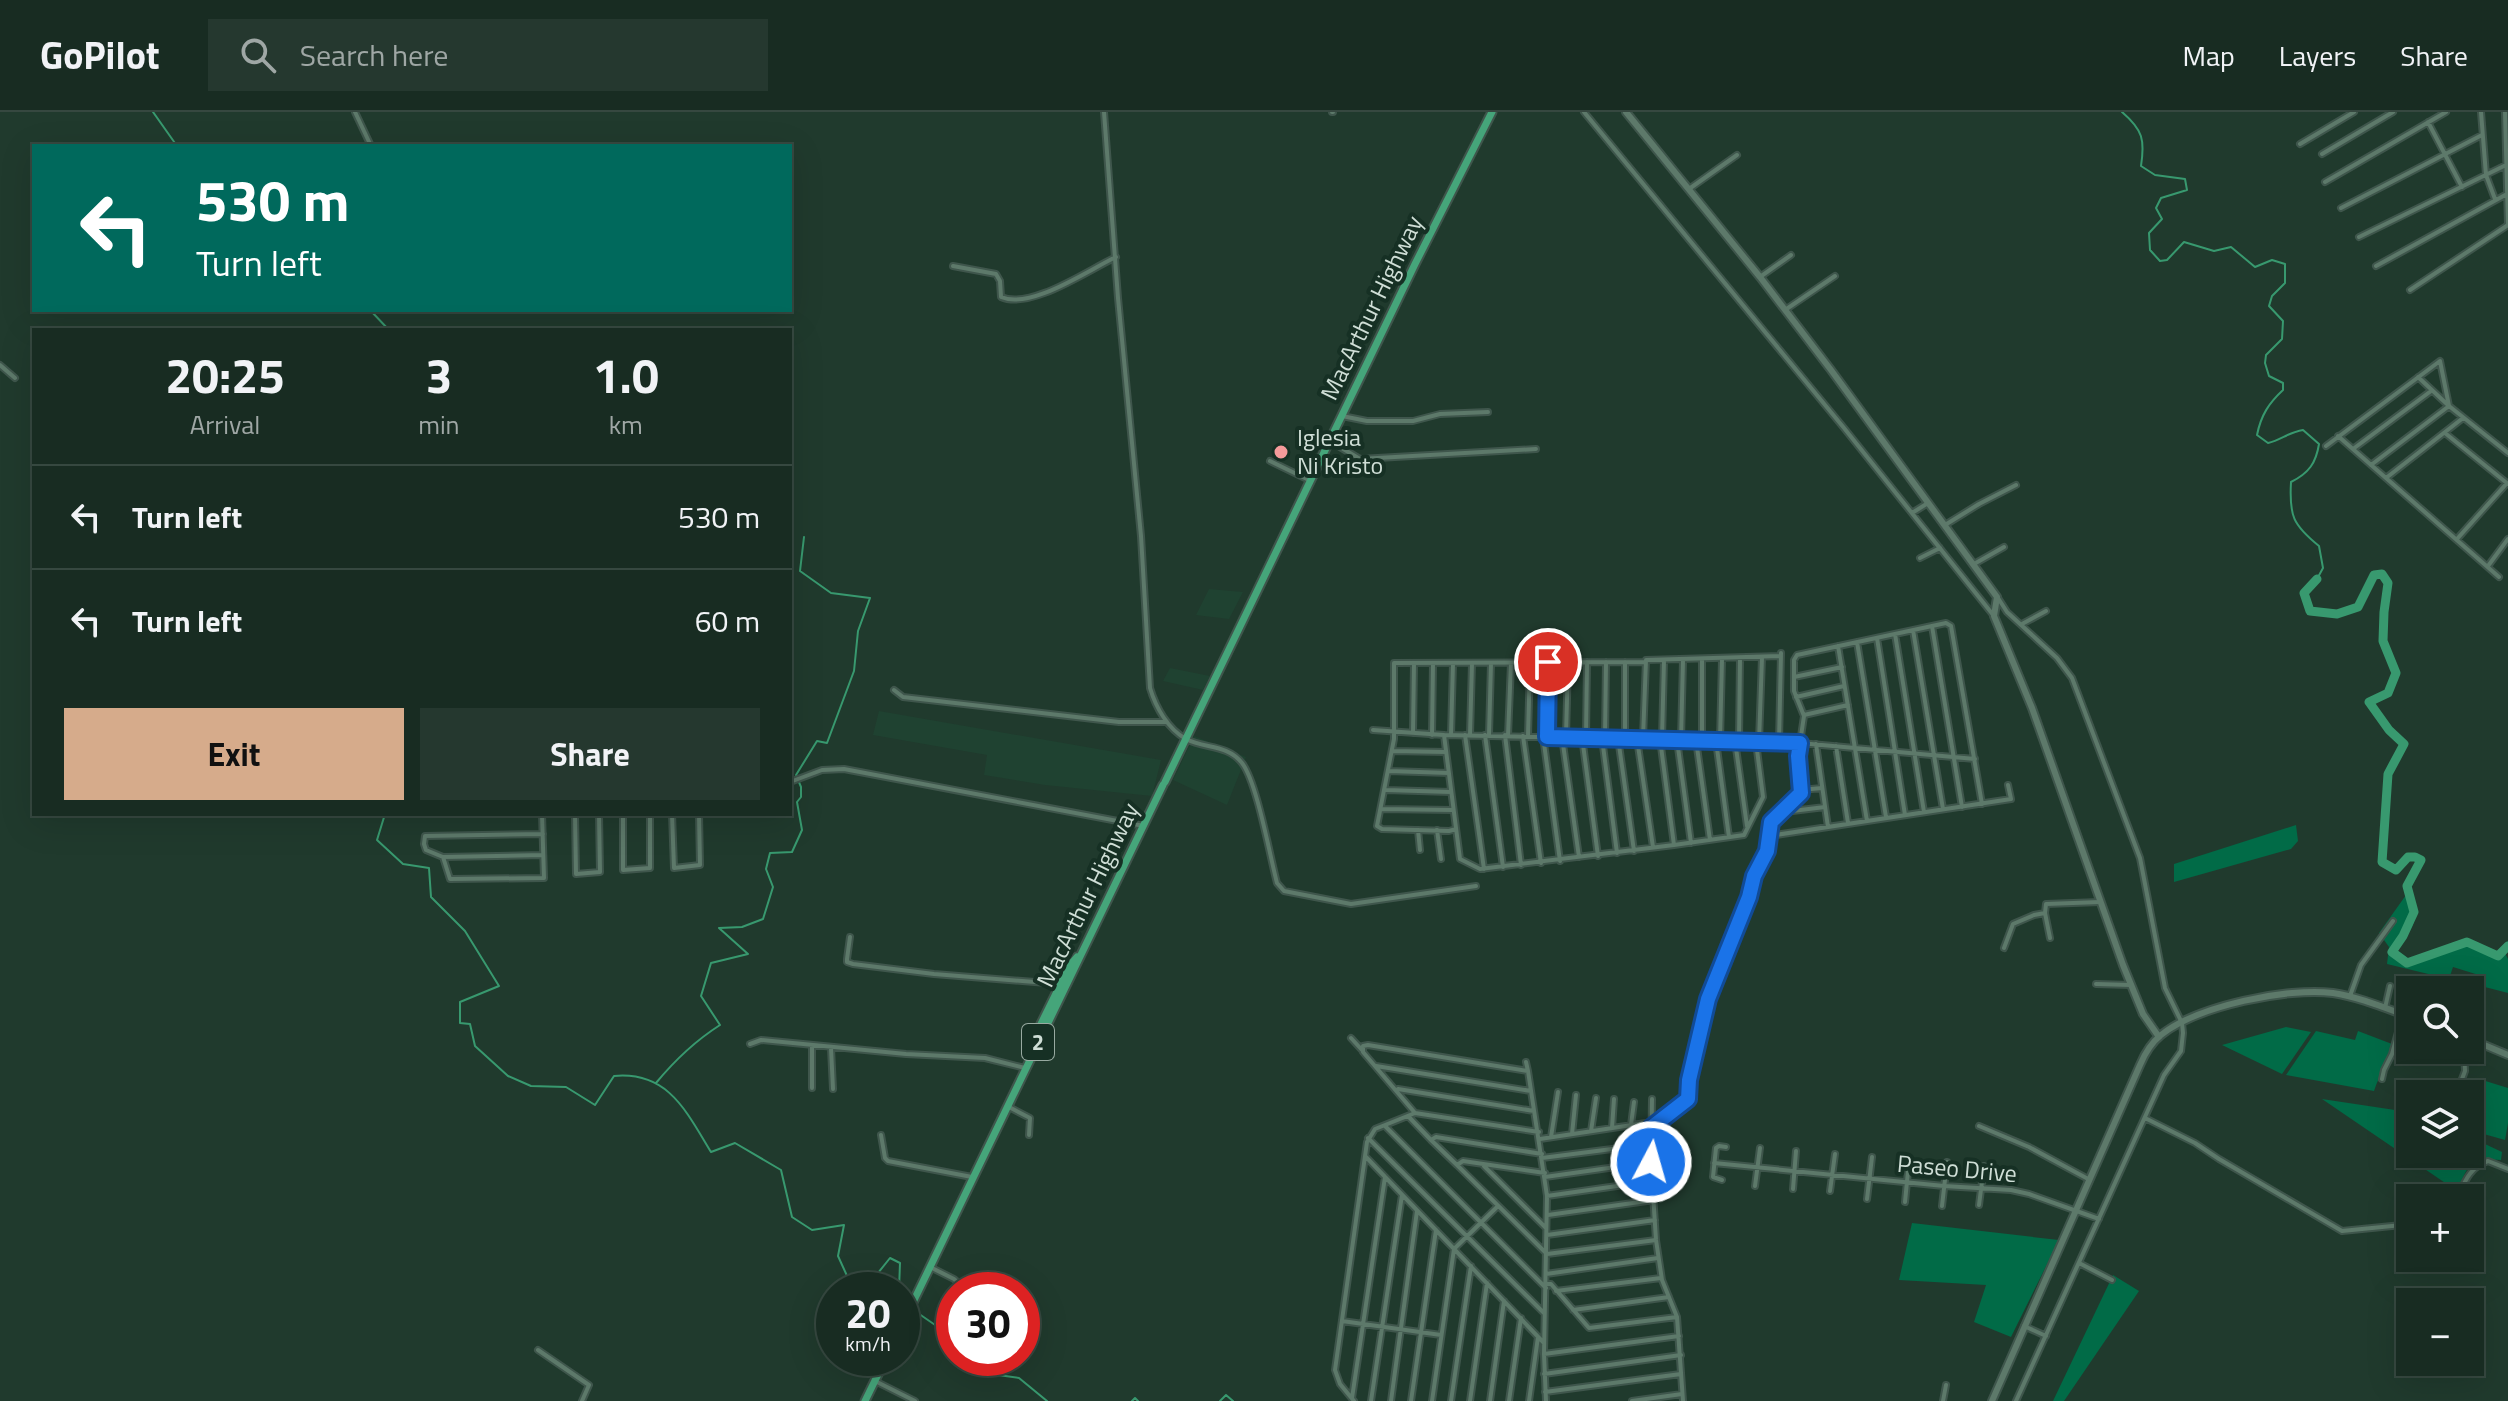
<!DOCTYPE html>
<html lang="en">
<head>
<meta charset="utf-8">
<style>
	:root { --surface:#182c22; --page:#25382f; --text:#f1f3f6; --muted:#9fa7a5; --line:#364840; --accent:#d6ab8b }
	body { margin:0; font-family:"Titillium Web",sans-serif; background:var(--page); color:var(--text); height:100vh; display:flex; flex-direction:column; font-size:30px; white-space:nowrap }
	* { box-sizing:border-box; margin:0 }
	p { font-size:26px; color:var(--muted) }
	.icon { flex:none; width:44px; height:44px; fill:none; stroke:currentColor; stroke-width:2; stroke-linecap:round; stroke-linejoin:round }
	.map { position:relative; flex:1; overflow:hidden }
	.side { position:absolute; left:32px; top:216px; width:760px; height:488px; display:flex; flex-direction:column; background:var(--surface); border-radius:0px; box-shadow:0 8px 32px #0002,0 0 0 2px var(--line) }
	.side>* { flex:none }
	.hud { position:absolute; left:32px; top:32px; width:760px; height:168px; border-radius:0px; box-shadow:0 8px 32px #0002,0 0 0 2px var(--line); background:#00695c; color:#fff; overflow:hidden }
	.buttons { position:absolute; left:2396px; top:864px; display:grid; gap:16px }
	.buttons a { display:grid; place-items:center; width:88px; height:88px; border-radius:0px; background:var(--surface); box-shadow:0 8px 32px #0002,0 0 0 2px var(--line); font-size:40px }
	.speed { position:absolute; left:816px; top:1160px; display:flex; gap:16px; font-size:40px; font-weight:700; text-align:center }
	.speed>* { display:grid; place-content:center; width:104px; height:104px; border-radius:50%; background:var(--surface); box-shadow:0 8px 32px #0002,0 0 0 2px var(--line); line-height:1 }
	.speed small { font-size:20px; font-weight:400 }
	.speed .limit { border:12px solid #d22; background:#fff; color:#111 }
	.pin { position:absolute; display:grid; place-items:center; width:68px; height:68px; color:#fff; margin:-34px; border:4px solid #fff; border-radius:50%; box-shadow:0 2px 8px #0007 }
	.me { position:absolute; width:88px; margin:-44px; rotate:6deg; stroke-linejoin:round; filter:drop-shadow(0 0 6px #0008) }
	.turn { display:flex; align-items:center; gap:28px; height:168px; padding:0 32px; font-size:36px }
	.turn .icon { width:104px; height:104px; stroke-width:2.5 }
	.turn b { display:block; font-size:56px; line-height:68px }
	.eta { display:flex; justify-content:space-evenly; align-items:center; height:136px; text-align:center }
	.eta b { font-size:48px; font-weight:700; line-height:56px }
	.button { display:flex; gap:16px; margin-top:auto; padding:16px 32px }
	.button a { flex:1; height:92px; border-radius:0px; background:var(--accent); color:#111; font-size:32px; font-weight:700; line-height:92px; text-align:center }
	.button a+a { background:var(--page); color:var(--text) }
	ul { padding:0; list-style:none }
	li { display:flex; align-items:center; gap:24px; height:104px; padding:0 32px; border-top:2px solid var(--line) }
	li div { flex:1 }
	li b { display:block; font-size:30px }
	li em { font-style:normal }
	header { display:flex; align-items:center; gap:48px; box-sizing:border-box; height:112px; padding:0 40px; background:var(--surface); border-bottom:2px solid var(--line) }
	header strong { font-size:38px }
	nav { display:flex; gap:44px; margin-inline-start:auto; font-size:28px }
	.search { width:560px; height:72px; background:var(--page); display:flex; align-items:center; gap:20px; box-sizing:border-box; padding:0 28px; border-radius:0px; color:var(--muted); font-size:30px }
	.map>svg:first-child { display:block }
	.built { fill:#1f4231 }
	.green { fill:#016b47 }
	.lines { fill:none; stroke-linecap:round; stroke-linejoin:round }
	.stream { stroke:#38996f; stroke-width:2 }
	.river { stroke:#38996f; stroke-width:9 }
	.street-casing { stroke:#3f564c; stroke-width:8 }
	.secondary-casing { stroke:#3f564c; stroke-width:10 }
	.highway-casing { stroke:#3f564c; stroke-width:11 }
	.street { stroke:#5d796a; stroke-width:4 }
	.secondary { stroke:#5d796a; stroke-width:6 }
	.highway { stroke:#45a57a; stroke-width:7 }
	.route-casing { stroke:#114b97; stroke-width:20 }
	.route { stroke:#1a73e8; stroke-width:14 }
	.poi-dot { fill:#f59b9b; stroke:#163024; stroke-width:3 }
	.labels { text-anchor:middle; stroke-width:8; stroke-linejoin:round; paint-order:stroke }
	.shield { fill:#163024; stroke:#98aaa1; stroke-width:2 }
	.shield-label { font-size:22px; font-weight:bold; fill:#cfded6 }
	.street-label { font-size:24px; fill:#cfded6; stroke:#163024 }
	.poi-label { font-size:24px; fill:#cfded6; stroke:#163024; text-anchor:start }
</style>
</head>
<body>
<header>
<strong>GoPilot</strong>
<div class="search"><svg class="icon" aria-label="search" viewBox="0 0 24 24"><circle cx="10" cy="10" r="6"/><path d="M15 15l6 6"/></svg>Search here</div>
<nav><a>Map</a><a>Layers</a><a>Share</a></nav>
</header>
<div class="map">
<svg width="2508" height="1289" viewBox="0 0 2508 1289">
	<rect width="100%" height="100%" fill="#203a2d"/>
	<path class="built" d="M1209,477l34,3 -14,27 -33,-4z
		M1170,556l40,8 -7,14 -40,-9z
		M879,599l282,49 -9,36 -107,-11 -61,-10 3,-20 -114,-20z
		M1194,624l52,21 -19,48 -54,-25z"/>
	<path class="green" d="M2296,713l2,16 -7,8 -117,33v-18z
		M2411,776c8,34 5,34 -14,62l12,9 59,-20 29,12 11,-10v10l-3,2 3,6v34l-27,-7 1,-10 -29,-9 -4,12 -62,-15 2,-17 -10,-14z
		M2286,915l25,5 -29,42 -60,-29z
		M2316,919l39,9 3,-9 34,13c-2,19 -12,28 -18,47l-88,-16z
		M2479,967l29,9v35l-3,17 -32,-9z
		M2322,987l73,11 15,5v39h60v-17l32,15 -1,8c-33,-1 -31,3 -44,31z
		M1912,1111l147,17 -48,97 -37,-15 12,-37 -87,-5z
		M2113,1163l26,16 -75,110h-11z"/>
	<g class="lines">
		<path class="stream" d="M153,0l24,34
			M2122,0c21,18 23,28 19,54l14,9 30,4 2,11 -26,8 -5,10 6,11 -13,14 1,17 10,11 7,-1 17,-18 30,9 17,-4 24,20 17,-7 13,4v19l-13,13 -3,10 14,15 -1,18 -16,16 -1,8 4,13 14,7v7c-14,13 -22,25 -26,45l11,8c13,-3 21,-11 35,-13l16,14c-3,19 -10,29 -28,38 -2,34 2,43 28,64l4,22 -6,11
			M370,198l19,20
			M385,702l-8,26 26,24 26,4 2,29 34,34 34,55 -39,16v21l10,1 5,22 33,30 23,10 35,1 29,18 19,-29c54,-5 72,35 97,76l24,-9 46,27 11,47 20,13 32,-5 -6,31 10,22 22,5 20,-25 10,5 -1,27
			M656,971c19,-23 39,-42 64,-58l-19,-29 10,-33 37,-9 -29,-26 23,-1 21,-8 10,-32 -7,-18 4,-16 22,-1 10,-22 -5,-28 4,-5v-10l-5,-12 21,-34 10,2 27,-72 4,-40 12,-33 -39,-5 -31,-22 4,-34
			M912,1197l26,18 13,-13 3,1
			M983,1246v4l15,13 21,3 28,23
			M1132,1289l3,-3 3,3
			M1220,1289l6,-6 7,6"/>
		<path class="river" d="M2317,467l-13,14 6,18 27,3 21,-7 16,-32 8,-1 6,9 -4,29 -1,29 13,32 -8,20 -19,9 20,28 15,14 -16,30 -6,88 14,8 12,-13h7l6,3 -14,26 7,26 -11,24 -11,16 15,11 60,-21 31,14 10,-10"/>
		<g class="street-casing">
			<path id="street" d="M355,0l16,34
				M1104,0l14,186 23,238 9,152c6,20 18,41 36,51 19,10 41,5 56,24 15,19 28,94 35,120l7,8 67,13 125,-18
				M1332,0h1
				M1584,0l260,316 150,188
				M2481,0l5,63 9,24
				M2505,0l3,113
				M2428,10l34,65
				M2300,32l54,-32
				M2322,42l71,-42
				M2325,70l121,-70
				M1689,77l48,-34
				M2341,96l141,-73
				M2359,125l147,-72
				M953,154l43,8 4,7 1,16c30,13 87,-27 115,-40
				M2376,154l131,-72
				M1760,165l31,-22
				M2410,178l98,-65
				M1785,198l50,-34
				M0,253l15,13
				M2418,265l31,29 59,47
				M1342,304l25,5h46l27,-7 48,-2
				M2445,321l63,51
				M2338,324l161,141
				M1330,329l30,18 176,-10
				M2326,334l114,-85 9,45 -78,59
				M2353,337l78,-58
				M1270,349l41,20
				M2386,366l77,-60
				M1912,401l16,-10
				M1945,413l34,-21 37,-19
				M2457,427l50,-56
				M1920,446l20,-10
				M1974,452l30,-17
				M2488,454l20,-27
				M1998,486l9,14 50,46 15,20 68,180 25,130 17,35 1,10 -2,18 -17,24 -148,326
				M2022,512l24,-13
				M1932,514l30,181
				M1913,518l30,179
				M1895,522l29,178
				M1877,526l28,177
				M1857,530l29,175
				M1838,534l29,175
				M1794,565l48,-10
				M894,578l9,7 216,25h48
				M1796,585l48,-11
				M1804,603l44,-10
				M1373,618l71,5 356,8 175,16
				M1413,621l1,-70
				M1432,623l1,-72
				M1444,623l16,124 20,10 194,-24 -14,-106
				M1451,623l2,-72
				M1465,623l19,134
				M1470,623l2,-72
				M1485,623l18,132
				M1489,623l2,-72
				M1505,623l16,130
				M1508,624l3,-73
				M1523,624l18,127
				M1528,624l2,-73
				M1543,624l17,125
				M1547,624l1,-74
				M1566,624l2,-74
				M1562,625l17,120
				M1582,625l16,119
				M1586,625l1,-75
				M1602,626l15,115
				M1605,626l1,-76
				M1618,626l16,113
				M1625,626v-76
				M1643,626l3,-78 135,-4
				M1637,627l16,108
				M1662,627l2,-79
				M1677,628l14,103
				M1681,628l2,-80
				M1696,628l14,100
				M1702,628v-81
				M1716,629l13,96
				M1720,629l2,-82
				M1735,629l12,85
				M1739,629l1,-83
				M1759,630l3,-85
				M1779,630l2,-89
				M1816,632l12,83
				M1836,634l12,77
				M1393,639l53,1
				M1389,659l60,2
				M790,670l32,-12 22,-1 300,57
				M1386,678l65,2
				M1801,678l21,-2
				M1381,697l72,1
				M1784,700l41,-5
				M575,702l1,60 24,-2 -1,-58
				M623,702v56l27,-2v-54
				M672,702l2,54 26,-3 -1,-51
				M1456,717l-7,2 -67,-2 -5,-3 17,-87v-76l252,-1
				M1418,718l2,20
				M1437,718l4,29
				M543,722l-118,2 -1,8 2,6 17,7 100,-2
				M1769,724l242,-37 -3,-14
				M1674,733l70,-10 19,-38 -7,-55
				M443,745l7,22 94,-1 -2,-64
				M850,825l-3,22v3l6,2 81,10 126,10
				M2050,826l-5,-25 1,-9 54,-2
				M2004,836l9,-24 21,-9 11,-2
				M2096,872l35,1
				M2350,884l11,-31 32,-44
				M2385,896l5,-22
				M1351,926l11,12
				M750,932l11,-4 145,14 79,4 40,10
				M831,936l2,41
				M1526,950l2,9
				M1376,954l155,25
				M2382,967l2,-9 8,-16 11,-40
				M2459,975l6,-16 -1,-21
				M812,976v-42
				M1398,977l136,22
				M1652,987l-1,63 5,78 6,40 15,37 6,84
				M1009,995l21,11 -1,17
				M1415,1001l124,19
				M1408,1004l23,24
				M2145,1006l50,25 24,16 123,72 60,-6 8,4
				M1631,1013l3,-23
				M1385,1014l161,162
				M1979,1014l50,21 61,33
				M1652,1015l36,-28 1,-19 19,-81 41,-102 5,-21 13,-25 4,-29 30,-29 -3,-37 6,-40 -10,-25v-31l3,-5 149,-32 5,3 31,178
				M1612,1016l2,-29
				M1591,1019l5,-33
				M1572,1022l4,-39
				M881,1023l4,23 3,3 84,16
				M1551,1025l7,-45
				M1368,1026l176,175
				M1540,1027l112,-17
				M1366,1045l178,186
				M1542,1046l109,-14
				M1714,1051l230,23 67,4 18,4 70,25
				M1457,1053l-26,-25 5,-3 106,17
				M1484,1054l62,62
				M1545,1061l-82,-12 -6,4 90,89 109,-14
				M1545,1065l106,-15
				M1722,1068l-9,-3 3,-29 3,-2 7,1
				M1755,1074l5,-38
				M1793,1077l3,-38
				M1830,1079l5,-37
				M1547,1084l105,-15
				M2457,1086c8,-17 13,-31 31,-37l20,8
				M1867,1087l5,-42
				M1905,1090l4,-41
				M1979,1093l5,-39
				M1942,1094l5,-44
				M1548,1103l106,-15
				M1547,1123l108,-15
				M2079,1151l33,17
				M930,1155l24,12 12,11
				M1546,1162l112,-16
				M1547,1172h4l38,44 88,-11
				M1556,1179l105,-13
				M1573,1198l96,-13
				M1342,1209l99,14
				M2024,1214l22,10
				M538,1238l51,35 -7,16
				M1544,1242l135,-18
				M1544,1262l137,-19
				M875,1269l40,20
				M1545,1280l136,-18
				M1352,1286l33,-221
				M1354,1289l-14,-17 -5,-14 32,-228 8,-13 40,-16 -52,-61v-6l5,-1 160,26 19,125 -3,158 2,47
				M1371,1289l31,-206
				M1391,1289l26,-190
				M1411,1289l25,-171
				M1432,1289l22,-152 44,-43
				M1451,1289l20,-135
				M1470,1289l17,-118
				M1490,1289l14,-100
				M1509,1289l12,-83
				M1529,1289l9,-64
				M1632,1289l50,-7
				M1943,1289l3,-16"/>
		</g>
		<g class="secondary-casing">
			<path id="secondary" d="M1626,0l134,165 71,93 166,227 -3,19 38,92 91,257 20,49 16,23
				M2470,927l38,16
				M1992,1289l148,-336c5,-12 11,-22 21,-30 36,-29 127,-48 172,-42 26,4 52,15 77,24"/>
		</g>
		<g class="highway-casing">
			<path id="highway" d="M1165,670l250,-518 77,-152
				M1036,930l1,-10 33,-67 7,-8
				M902,1213l261,-540
				M865,1289l21,-43"/>
		</g>
		<use href="#street" class="street"/>
		<use href="#secondary" class="secondary"/>
		<use href="#highway" class="highway"/>
	</g>
	<g class="lines">
		<g class="route-casing">
			<path id="route" d="M1548,550l-1,75 253,6 -2,13 3,37 -30,29 -4,29 -13,25 -5,21 -41,102 -19,81 -1,19 -36,28 -1,35"/>
		</g>
		<use href="#route" class="route"/>
	</g>
	<circle class="poi-dot" cx="1281" cy="340" r="8"/>
	<g class="labels">
		<rect class="shield" x="1022" y="912" width="32" height="36" rx="6"/>
		<g class="shield-label">
			<text x="1038" y="938">2</text>
		</g>
		<g class="street-label">
			<text transform="translate(1372 196) rotate(-64)" y="8">MacArthur Highway</text>
			<text transform="translate(1088 783) rotate(-64)" y="8">MacArthur Highway</text>
			<text transform="translate(1957 1057) rotate(5)" y="8">Paseo Drive</text>
		</g>
		<g class="poi-label">
			<text x="1297" y="334">Iglesia<tspan x="1297" dy="28">Ni Kristo</tspan></text>
		</g>
	</g>
</svg>
<div class="buttons">
<a><svg class="icon" aria-label="search" viewBox="0 0 24 24"><circle cx="10" cy="10" r="6"/><path d="M15 15l6 6"/></svg></a>
<a><svg class="icon" aria-label="layers" viewBox="0 0 24 24"><path d="M12 4l9 5-9 5-9-5zM3 14l9 5 9-5"/></svg></a>
<a>+</a>
<a>−</a>
</div>
<div class="speed"><div>20<small>km/h</small></div><div class="limit">30</div></div>
<div class="pin" style="left:1548px;top:550px;background:#d93025"><svg class="icon" aria-label="arrive" viewBox="0 0 24 24"><path d="M6 21V4h12l-3 4 3 4H6"/></svg></div>
<svg class="me" style="left:1651px;top:1050px" viewBox="-20 -20 40 40"><circle r="17" fill="#1a73e8" stroke="#fff" stroke-width="3"/><path d="M0-11L8 9 0 5-8 9z" fill="#fff"/></svg>
<div class="hud">
<div class="turn"><svg class="icon" aria-label="left" viewBox="0 0 24 24"><path d="M17 20v-9H6M10 6l-5 5 5 5"/></svg><div><b>530 m</b>Turn left</div></div>
</div>
<section class="side">
<div class="eta">
<div><b>20:25</b><p>Arrival</p></div>
<div><b>3</b><p>min</p></div>
<div><b>1.0</b><p>km</p></div>
</div>
<ul>
<li><svg class="icon" aria-label="left" viewBox="0 0 24 24"><path d="M17 20v-9H6M10 6l-5 5 5 5"/></svg><div><b>Turn left</b></div><em>530 m</em></li>
<li><svg class="icon" aria-label="left" viewBox="0 0 24 24"><path d="M17 20v-9H6M10 6l-5 5 5 5"/></svg><div><b>Turn left</b></div><em>60 m</em></li>
</ul>
<div class="button"><a>Exit</a><a>Share</a></div>
</section>
</div>
</body>
</html>
